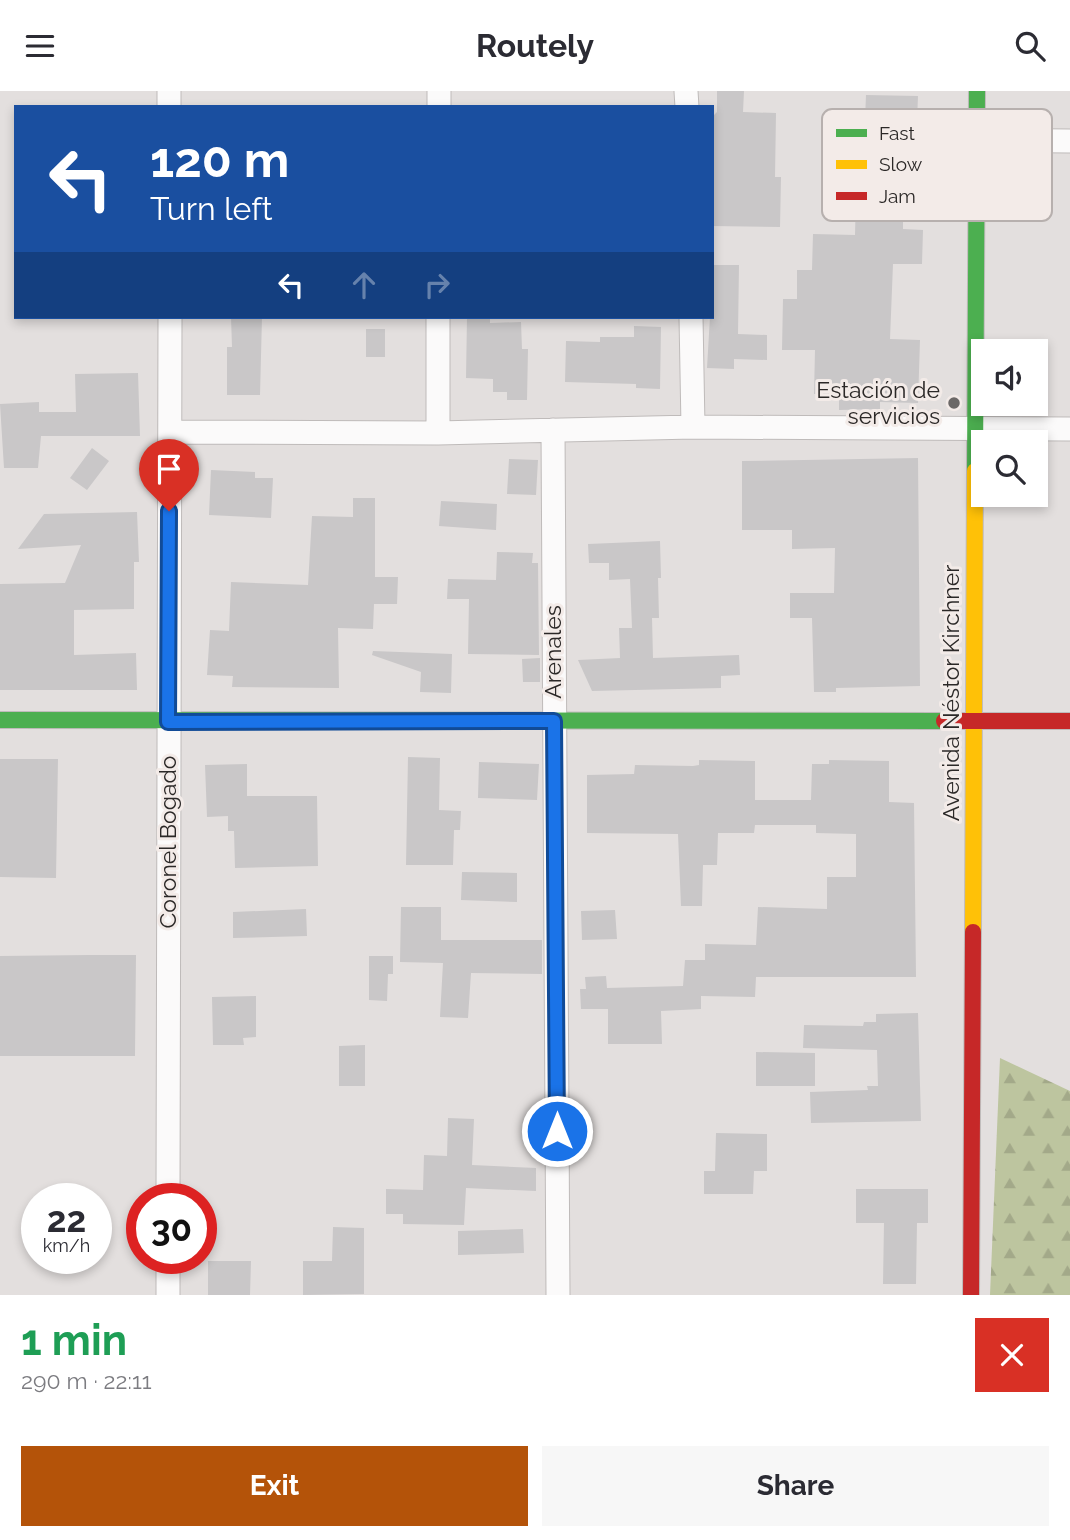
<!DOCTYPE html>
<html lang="en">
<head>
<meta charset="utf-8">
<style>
	:root { --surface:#fff; --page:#f7f7f7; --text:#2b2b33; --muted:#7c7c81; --accent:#b45309 }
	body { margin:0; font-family:Raleway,sans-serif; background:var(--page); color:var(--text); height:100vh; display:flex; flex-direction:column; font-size:26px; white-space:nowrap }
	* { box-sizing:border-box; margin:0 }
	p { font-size:23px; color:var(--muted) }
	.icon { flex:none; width:38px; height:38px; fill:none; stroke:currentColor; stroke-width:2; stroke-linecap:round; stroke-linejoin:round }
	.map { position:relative; height:1204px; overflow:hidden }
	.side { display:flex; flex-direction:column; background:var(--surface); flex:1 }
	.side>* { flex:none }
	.guide { position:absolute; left:14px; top:14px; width:700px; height:214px; border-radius:0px; box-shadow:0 4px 10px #0003; background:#1a4fa0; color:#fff; overflow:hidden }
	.tools { position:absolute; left:971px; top:248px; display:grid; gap:14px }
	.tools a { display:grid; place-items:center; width:77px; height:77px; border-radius:0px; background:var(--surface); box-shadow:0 4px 10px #0003; font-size:35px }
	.speed { position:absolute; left:21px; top:1092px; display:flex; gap:14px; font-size:35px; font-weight:700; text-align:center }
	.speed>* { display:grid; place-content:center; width:91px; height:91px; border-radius:50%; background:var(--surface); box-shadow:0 4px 10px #0003; line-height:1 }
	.speed small { font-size:18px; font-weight:400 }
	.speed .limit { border:10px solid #d22; background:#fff; color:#111 }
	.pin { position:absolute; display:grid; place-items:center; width:60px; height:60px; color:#fff; margin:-72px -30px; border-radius:50% 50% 50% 0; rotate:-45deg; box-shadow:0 0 7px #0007 }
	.pin .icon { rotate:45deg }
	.me { position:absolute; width:77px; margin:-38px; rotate:0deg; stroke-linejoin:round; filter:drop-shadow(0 0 5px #0008) }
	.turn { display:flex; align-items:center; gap:24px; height:147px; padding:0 21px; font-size:32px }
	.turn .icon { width:91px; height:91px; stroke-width:2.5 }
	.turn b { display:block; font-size:49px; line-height:60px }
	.lanes { display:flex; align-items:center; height:66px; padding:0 21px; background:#0003; justify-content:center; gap:35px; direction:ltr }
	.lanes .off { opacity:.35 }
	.round { display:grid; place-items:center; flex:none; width:74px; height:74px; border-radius:0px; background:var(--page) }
	.overview { display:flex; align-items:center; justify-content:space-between; height:119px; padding:0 21px }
	h1 { font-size:42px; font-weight:700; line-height:52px; color:#1e9e55 }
	.action { display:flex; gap:14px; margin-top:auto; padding:14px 21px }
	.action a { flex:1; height:80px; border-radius:0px; background:var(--accent); color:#fff; font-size:28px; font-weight:700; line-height:80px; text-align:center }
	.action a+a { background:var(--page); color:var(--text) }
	header { display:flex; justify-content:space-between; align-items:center; height:91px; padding:0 21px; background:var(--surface); font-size:32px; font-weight:700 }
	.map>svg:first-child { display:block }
	.forest { fill:url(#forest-firs) }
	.building { fill:#c9c7c8 }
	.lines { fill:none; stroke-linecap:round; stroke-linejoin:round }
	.street-casing { stroke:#bfbbba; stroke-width:25 }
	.fast-casing { stroke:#bfbbba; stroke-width:18 }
	.slow-casing { stroke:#bfbbba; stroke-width:18 }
	.jam-casing { stroke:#bfbbba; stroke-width:18 }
	.street { stroke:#fbfafa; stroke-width:23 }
	.fast { stroke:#4caf50; stroke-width:16 }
	.slow { stroke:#ffc107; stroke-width:16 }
	.jam { stroke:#c62828; stroke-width:16 }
	.route-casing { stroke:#114b97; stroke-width:18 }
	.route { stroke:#1a73e8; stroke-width:12 }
	.poi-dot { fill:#6b6867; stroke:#f3ebe8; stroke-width:2.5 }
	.labels { text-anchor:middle; stroke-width:6; stroke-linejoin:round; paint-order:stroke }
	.poi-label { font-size:23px; fill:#2b2827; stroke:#f3ebe8; text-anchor:end }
	.street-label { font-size:23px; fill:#2b2827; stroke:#f3ebe8 }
	.key { fill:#f3ebe8; stroke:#b7b0ae; stroke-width:2 }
	.key-label { font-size:19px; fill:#2b2827 }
</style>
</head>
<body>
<header><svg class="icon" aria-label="menu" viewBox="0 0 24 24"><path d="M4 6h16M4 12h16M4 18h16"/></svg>Routely<svg class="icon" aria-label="search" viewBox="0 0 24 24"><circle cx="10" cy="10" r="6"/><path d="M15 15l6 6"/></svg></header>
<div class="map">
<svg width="1070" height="1204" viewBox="0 0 1070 1204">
	<defs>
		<pattern id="forest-firs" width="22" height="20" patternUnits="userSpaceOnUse" patternTransform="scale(1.75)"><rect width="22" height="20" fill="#bdc59f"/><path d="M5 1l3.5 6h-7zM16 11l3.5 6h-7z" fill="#a3a989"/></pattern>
	</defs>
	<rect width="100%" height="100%" fill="#e3dfde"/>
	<path class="forest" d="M1000,967l70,33v204h-80z"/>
	<path class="building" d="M717,0h27l-1,21 33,1 -1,64h6l-1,50 -68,-1v-109l5,-5z
		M866,4l52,1 -1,25 -52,-1z
		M921,65l1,37 -19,1v35l20,1 -1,34h-29l-3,75 30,1 -2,63 -38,-1v7l-41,1v-16h-25l1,-44h-33l1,-51h14v-29h15l1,-36 42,1 1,-41 -5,1 -1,-38z
		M713,174h26l-1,69 29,1v25l-33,-1v10l-27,-1z
		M231,226h31l-2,78h-33v-48h5z
		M467,226h23v6l31,-1 1,27h6l-1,51h-20v-8h-14v-13l-27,-1z
		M634,235l27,1 -1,62 -24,-1v-4l-71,-2 1,-41 34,1v-5h34z
		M366,238h19v28h-19z
		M138,282l2,63h-99l-3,32h-34l-4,-64 39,-2v10h37l-1,-38z
		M92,357l17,13 -22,29 -17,-12z
		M918,367l2,228 -84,2v4h-22l-2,-74h-22v-25h44l1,-45 -43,1v-19h-50v-69z
		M509,368l29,1 -2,35 -29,-1z
		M211,379l44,2v6h18l-2,40 -62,-3z
		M353,407h22v79h23l-1,27h-23l-1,25 -35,-1 1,60 -107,-1 1,-11 -26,-1 3,-45 19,1 2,-49 77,3 4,-69 41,1z
		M441,410l56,3 -1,26 -57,-4z
		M137,421l2,50h-5v47l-60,1v45l62,-2 1,37h-137v-106l65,-1 16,-38 -63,4 26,-35z
		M660,450l1,37h-3l1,40h-7l1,40 86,-3 1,20 -19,1v12l-129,3 -14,-31 42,-2 -1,-30h13l-2,-49 -21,1v-17h-20l-1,-19z
		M497,461l36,1 -1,10h6l1,92 -71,-1 1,-55h-22l1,-20 48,1z
		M373,560l79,3 -1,39 -31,-1 1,-20 -49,-17z
		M540,567v24h-17l-1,-23z
		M408,666l32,1 -1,52 22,1 -1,19h-6l-1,35h-47z
		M0,668h58l-2,119 -56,-1z
		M699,669l56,1v39h56l1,-36h17v-4l60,1v41l25,1 2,174h-160l-1,20 -54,-1v13l-40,2 1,33h-54v-35h-27l-1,-20h6l-1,-12 21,-1 1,12 76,-2 2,-26h20v-16l51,1 2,-38 69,2v-32h29v-43l-40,-1v-8h-61l-1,8h-36l-1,32h-14l-1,41h-21l-3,-72 -91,-1v-58l47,-1 1,-9 58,1 6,-1z
		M479,671l60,2 -2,36 -59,-2z
		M247,673v32h70l1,70 -83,2 -1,-37h-6v-15l-21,1 -2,-52z
		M462,781l55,1v29l-56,-2z
		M401,816h40v33h101v34l-71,-1 -3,45 -28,-1 3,-54 -43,-1z
		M306,818l1,27 -74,2v-26z
		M615,819l2,29 -35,1 -1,-29z
		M89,864h47l-1,101h-135v-100z
		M369,865h24v18h-5l-1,27 -18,-1z
		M256,905v41l-13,1 1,7h-31l-1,-48z
		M918,922l3,108 -110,2 -1,-31 58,-2 -1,-4h11l-1,-36 -74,-2 1,-23 59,1 1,-4h12v-8z
		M365,954v41h-26v-40z
		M756,961l59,1v33h-59z
		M448,1027l26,1 -2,46 64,3v23l-70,-3 -2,37 -61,-1v-10h-17v-25l37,1 1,-35 23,1z
		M716,1042l51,1v37h-13l-1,23h-49v-23h11z
		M856,1098h72v34h-11l-1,61h-33l1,-61h-28z
		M333,1136l31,1v66l-61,1v-34h29z
		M523,1138l1,24 -66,2v-24z
		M208,1170h43l-1,34h-42z"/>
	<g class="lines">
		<g class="street-casing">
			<path id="street" d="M169,0v16
				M686,0l1,16
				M439,16v-16
				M977,49l93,1
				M691,226l2,110
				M553,339l5,865
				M170,341l268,1 255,-6 377,2
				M438,342v-116
				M168,1108l2,-882
				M168,1204v-37"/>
		</g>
		<g class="fast-casing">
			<path id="fast" d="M975,380l2,-380
				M0,629l944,1"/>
		</g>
		<g class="slow-casing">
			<path id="slow" d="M973,841l2,-461"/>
		</g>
		<g class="jam-casing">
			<path id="jam" d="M944,630h126
				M971,1204l2,-363"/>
		</g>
		<use href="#street" class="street"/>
		<use href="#fast" class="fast"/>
		<use href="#slow" class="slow"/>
		<use href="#jam" class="jam"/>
	</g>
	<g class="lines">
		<g class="route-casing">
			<path id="route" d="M169,420l-1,211 386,-1 3,410"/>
		</g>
		<use href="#route" class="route"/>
	</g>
	<circle class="poi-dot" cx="954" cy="312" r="7"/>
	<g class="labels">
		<g class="poi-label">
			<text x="940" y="307">Estación de<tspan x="940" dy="26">servicios</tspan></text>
		</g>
		<g class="street-label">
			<text transform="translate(553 561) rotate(-90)" y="8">Arenales</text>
			<text transform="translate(951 602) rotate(-90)" y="8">Avenida Néstor Kirchner</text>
			<text transform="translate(168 751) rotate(-90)" y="8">Coronel Bogado</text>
		</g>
	</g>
	<rect x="822" y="18" width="230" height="112" rx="10" class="key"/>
	<rect x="836" y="38" width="31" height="8" fill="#4caf50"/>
	<rect x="836" y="69" width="31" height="9" fill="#ffc107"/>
	<rect x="836" y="101" width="31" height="8" fill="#c62828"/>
	<g class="key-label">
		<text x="879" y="49">Fast</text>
		<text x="879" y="80">Slow</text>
		<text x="879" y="112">Jam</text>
	</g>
</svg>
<div class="tools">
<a><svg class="icon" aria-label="sound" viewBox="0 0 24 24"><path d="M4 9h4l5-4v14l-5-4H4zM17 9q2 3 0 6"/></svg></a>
<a><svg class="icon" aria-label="search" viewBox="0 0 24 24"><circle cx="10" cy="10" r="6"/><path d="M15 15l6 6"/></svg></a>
</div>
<div class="speed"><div>22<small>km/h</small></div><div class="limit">30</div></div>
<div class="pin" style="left:169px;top:420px;background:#d93025"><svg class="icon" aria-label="arrive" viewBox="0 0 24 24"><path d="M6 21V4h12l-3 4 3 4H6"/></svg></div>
<svg class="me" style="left:557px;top:1040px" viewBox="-20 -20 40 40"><circle r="17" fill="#1a73e8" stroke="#fff" stroke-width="3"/><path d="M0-11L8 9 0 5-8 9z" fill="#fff"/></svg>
<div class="guide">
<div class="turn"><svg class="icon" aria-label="left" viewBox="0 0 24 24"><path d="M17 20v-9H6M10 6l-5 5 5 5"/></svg><div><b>120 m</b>Turn left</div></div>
<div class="lanes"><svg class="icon" aria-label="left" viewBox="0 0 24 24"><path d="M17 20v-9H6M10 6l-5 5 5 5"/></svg><svg class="icon off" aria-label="ahead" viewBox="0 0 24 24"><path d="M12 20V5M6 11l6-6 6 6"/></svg><svg class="icon off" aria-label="right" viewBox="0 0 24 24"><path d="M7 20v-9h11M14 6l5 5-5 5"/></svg></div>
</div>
</div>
<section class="side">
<div class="overview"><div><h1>1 min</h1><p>290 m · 22:11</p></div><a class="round" style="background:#d93025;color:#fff"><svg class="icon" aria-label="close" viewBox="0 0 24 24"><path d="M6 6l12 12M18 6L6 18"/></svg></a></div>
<div class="action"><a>Exit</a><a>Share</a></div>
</section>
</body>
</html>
